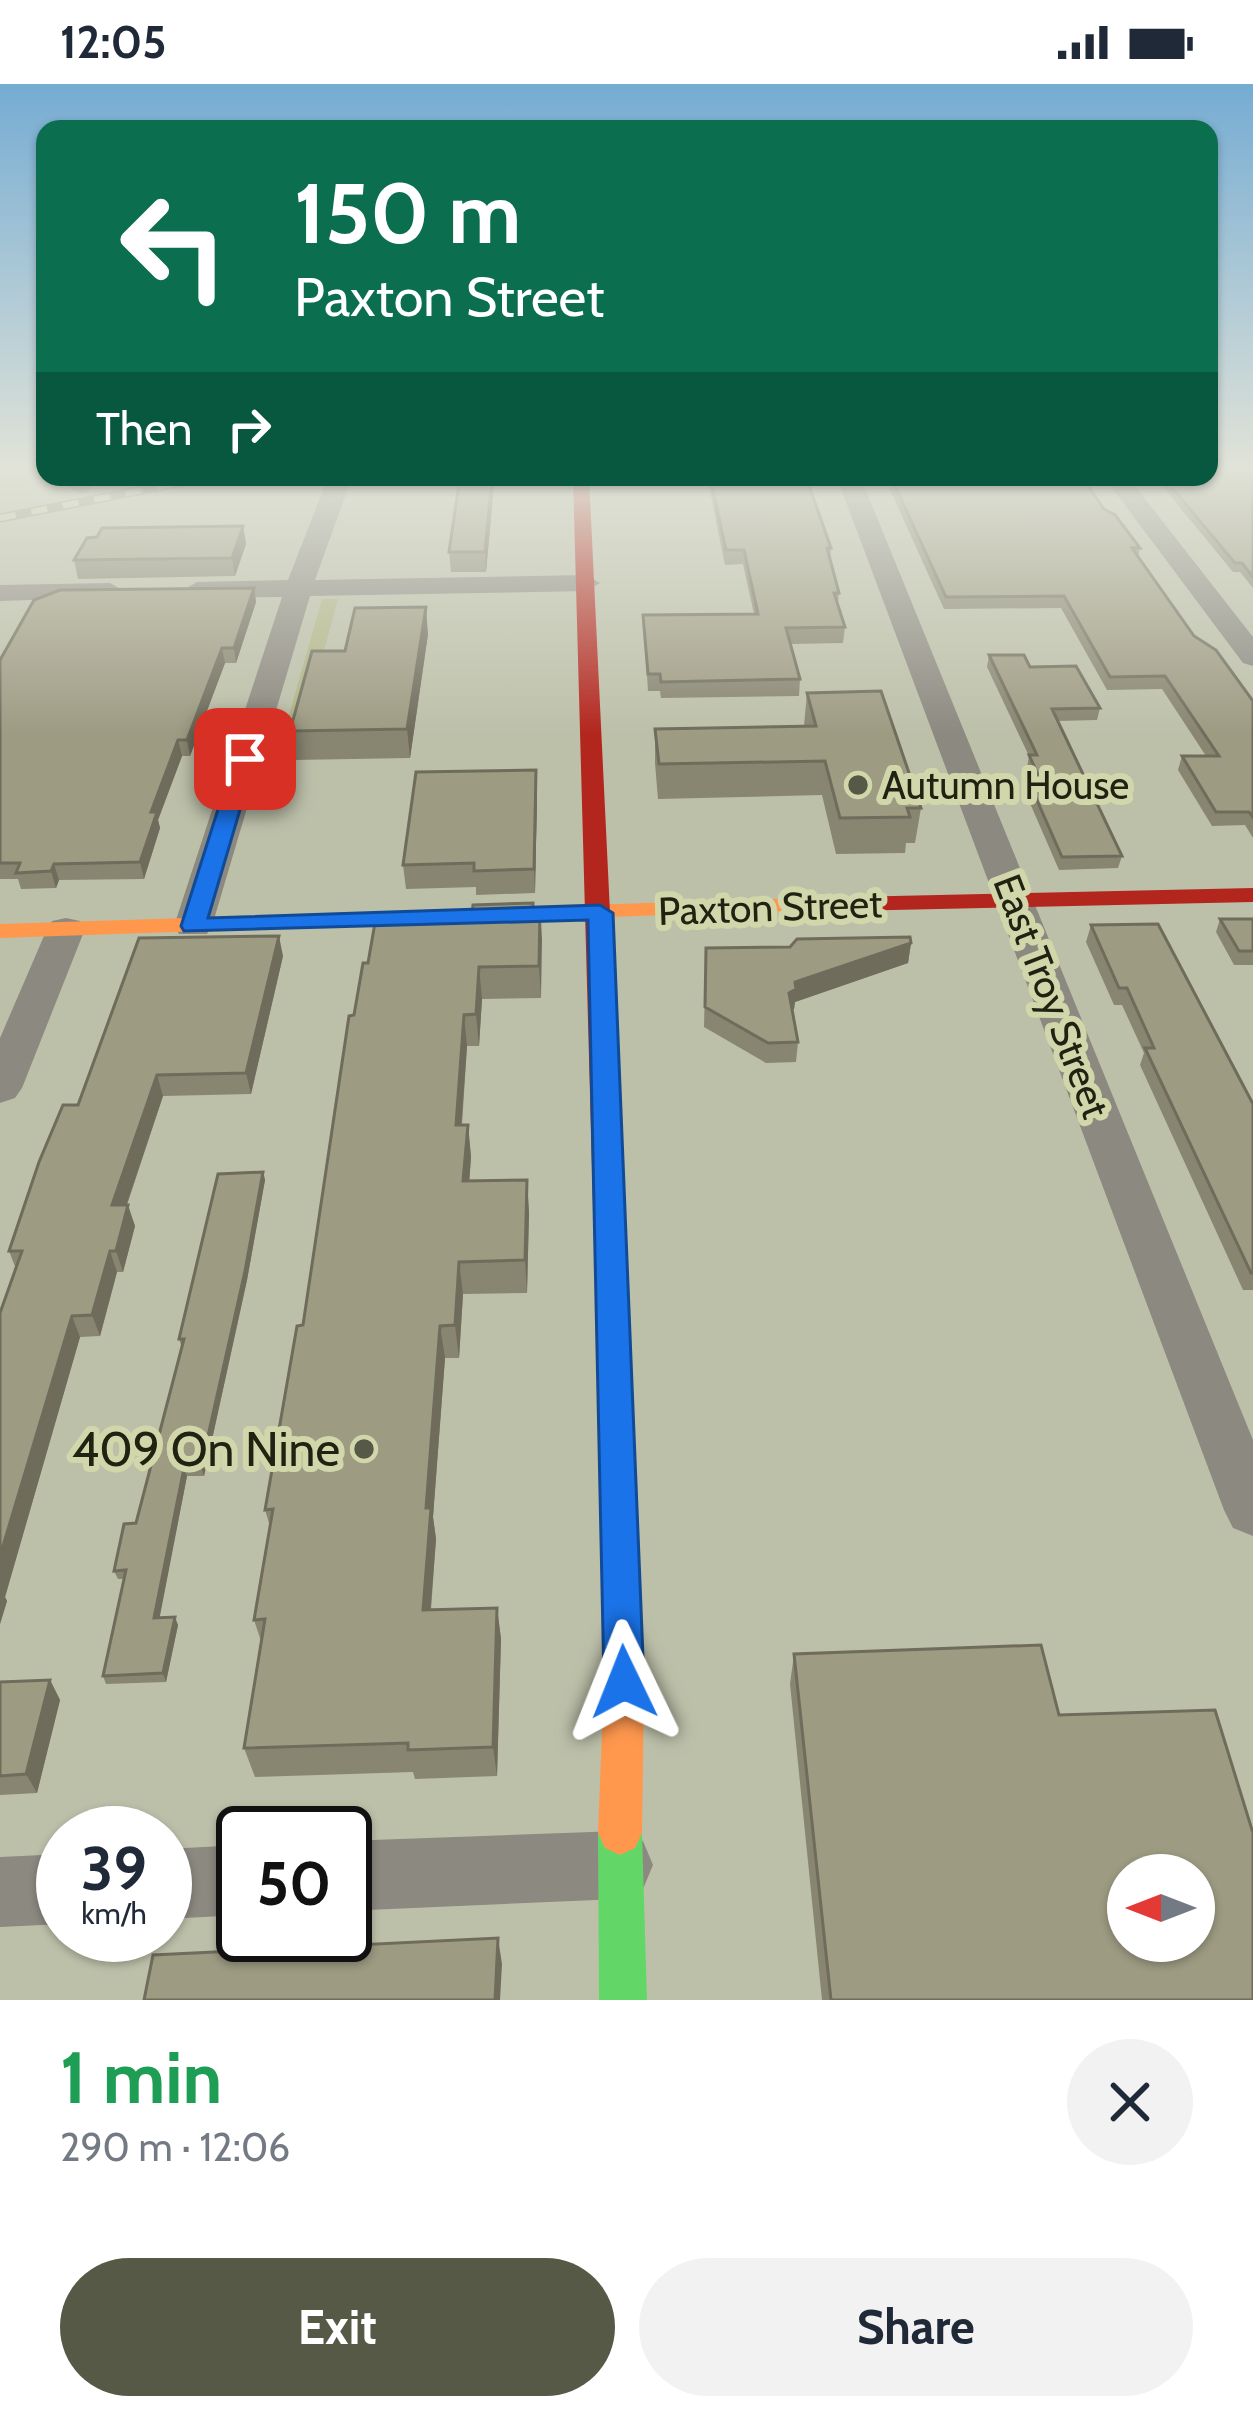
<!DOCTYPE html>
<html lang="en">
<head>
<meta charset="utf-8">
<style>
	:root { --surface:#fff; --page:#f2f2f3; --text:#1f2937; --muted:#747a83; --accent:#575947 }
	body { margin:0; font-family:Cabin,sans-serif; background:var(--page); color:var(--text); height:100vh; display:flex; flex-direction:column; font-size:45px; white-space:nowrap }
	* { box-sizing:border-box; margin:0 }
	p { font-size:39px; color:var(--muted) }
	.icon { flex:none; width:66px; height:66px; fill:none; stroke:currentColor; stroke-width:2; stroke-linecap:round; stroke-linejoin:round }
	.map { position:relative; height:1916px; overflow:hidden }
	.drawer { display:flex; flex-direction:column; background:var(--surface); flex:1 }
	.drawer>* { flex:none }
	.hud { position:absolute; left:36px; top:36px; width:1182px; height:366px; border-radius:24px; box-shadow:0 3px 9px #0004; background:#0b6e4f; color:#fff; overflow:hidden }
	.needle { width:78px; rotate:270deg }
	.controls { position:absolute; left:1107px; top:1770px; display:grid; gap:24px }
	.controls a { display:grid; place-items:center; width:108px; height:108px; border-radius:50%; background:var(--surface); box-shadow:0 3px 9px #0004; font-size:60px }
	.speed { position:absolute; left:36px; top:1722px; display:flex; gap:24px; font-size:60px; font-weight:700; text-align:center }
	.speed>* { display:grid; place-content:center; width:156px; height:156px; border-radius:50%; background:var(--surface); box-shadow:0 3px 9px #0004; line-height:1 }
	.speed small { font-size:30px; font-weight:400 }
	.speed .limit { border:6px solid #111; border-radius:18px; background:#fff; color:#111 }
	.pin { position:absolute; display:grid; place-items:center; width:102px; height:102px; color:#fff; margin:-51px; border-radius:24px; box-shadow:0 6px 18px #0006 }
	.me { position:absolute; width:132px; margin:-66px; rotate:358deg; stroke-linejoin:round; filter:drop-shadow(0 0 9px #0008) }
	.turn { display:flex; align-items:center; gap:42px; height:252px; padding:0 60px; font-size:54px }
	.turn .icon { width:156px; height:156px; stroke-width:2.5 }
	.turn b { display:block; font-size:84px; line-height:102px }
	.then { display:flex; align-items:center; height:114px; padding:0 60px; background:#0003; gap:24px; font-size:45px }
	.round { display:grid; place-items:center; flex:none; width:126px; height:126px; border-radius:63px; background:var(--page) }
	.summary { display:flex; align-items:center; justify-content:space-between; height:204px; padding:0 60px }
	h1 { font-size:72px; font-weight:700; line-height:90px; color:#1e9e55 }
	.primary-button { display:flex; gap:24px; margin-top:auto; padding:24px 60px }
	.primary-button a { flex:1; height:138px; border-radius:72px; background:var(--accent); color:#fff; font-size:48px; font-weight:700; line-height:138px; text-align:center }
	.primary-button a+a { background:var(--page); color:var(--text) }
	.status { display:flex; justify-content:space-between; align-items:center; height:84px; padding:0 60px; background:var(--surface); direction:ltr }
	.status svg { height:33px; fill:currentColor }
	.map>svg:first-child { display:block }
	.green { fill:#b0b584 }
	.lines { fill:none; stroke-linecap:round; stroke-linejoin:round }
	.street { fill:#8c8980; fill-rule:evenodd }
	.fast { fill:#63d668; fill-rule:evenodd }
	.slow { fill:#ff974d; fill-rule:evenodd }
	.jam { fill:#b3261e; fill-rule:evenodd }
	.rail-casing { stroke:#8a897b; stroke-width:9 }
	.rail { stroke:#d1d7ab; stroke-width:6; stroke-dasharray:16; stroke-linecap:butt }
	.wall { fill:#888571 }
	.shaded-wall { fill:#6f6c5c }
	.building { fill:#9e9b83; stroke:#6f6c5c; stroke-width:3; fill-rule:evenodd }
	.route { fill:#1a73e8; stroke:#114b97; stroke-width:3 }
	.poi-dot { fill:#575947; stroke:#d1d7ab; stroke-width:4.5 }
	.labels { text-anchor:middle; stroke-width:12; stroke-linejoin:round; paint-order:stroke }
	.poi-label { font-size:39px; fill:#202212; stroke:#d1d7ab; text-anchor:start }
	.street-label { font-size:39px; fill:#202212; stroke:#d1d7ab }
	.near-poi-label { font-size:48px; fill:#202212; stroke:#d1d7ab; text-anchor:end }
</style>
</head>
<body>
<div class="status"><b>12:05</b><svg viewBox="0 0 49 12"><path d="M0 12V9h3v3zM5 12V6h3v6zM10 12V3h3v9zM15 12V0h3v12zM26 1h20v11H26zM47 4h2v5h-2z"/></svg></div>
<div class="map">
<svg width="1253" height="1916" viewBox="0 0 1253 1916">
	<rect width="100%" height="100%" fill="#bdc0a9"/>
	<path class="green" d="M322,515h16l-52,193 -19,1z"/>
	<g class="lines">
		<path class="street" d="M75,393h24l-11,15 -8,2 -12,-7z
			M328,393h24l-37,103 271,-5 14,8 -14,8 -276,5 -98,330 -5,8h-28l-5,-8 108,-329 -85,1 -14,-8 14,-8 91,-2z
			M1104,393h24l125,160v29l-10,-3z
			M843,394h16l4,5 390,957v96l-20,-8 -9,-18 -385,-1027z
			M110,499l14,8 -4,6 -120,4v-16z
			M66,834l14,3 5,8 -63,159 -7,10 -15,5v-65l47,-109 5,-8z
			M619,1747l24,10 10,24 -10,24 -24,10 -274,12v-70z
			M243,1761v70l-78,4v-70z
			M63,1770v70l-63,3v-70z"/>
		<path class="fast" d="M620,1727l15,7 7,15 5,167h-48l-1,-167 7,-15z"/>
		<path class="slow" d="M802,814l9,2 3,5 -3,5 -811,28v-14z
			M614,1250l12,4 5,10 13,334 -2,151 -7,15 -15,7 -15,-7 -7,-15 6,-151 -7,-334 5,-10z"/>
		<path class="jam" d="M573,393h16l42,871 -5,10 -12,4 -12,-4 -5,-10z
			M1253,804v14l-451,10 -12,-7 12,-7z"/>
		<g class="rail-casing">
			<path id="rail" d="M0,434l209,-41"/>
		</g>
		<use href="#rail" class="rail"/>
	</g>
	<path class="wall" d="M1253,381v123l-13,-16h-7l-78,-95h54z
		M663,393h143l25,71 -1,12 9,33 -1,11 7,23 -2,16 -52,1 9,35 -1,17 -138,2 -1,-7h-12l-5,-76 111,-1 -11,-50 -18,1 -16,-79h-45z
		M877,393h205l22,32 36,39 -2,9 56,79 59,65v137l-8,-13 -33,1 -34,-56 4,-14h24l-44,-67 -55,1 -46,-82 -117,1 -57,-126h-8z
		M494,401l-8,87h-35l-2,-20z
		M243,442l3,18 -11,32 -157,3 -4,-19z
		M254,504l2,14 -20,61h-11l-35,93h-8l-24,64 2,8 -16,51 -85,1 -3,8 -35,1 -3,-10h-18v-219z
		M428,550l-18,124 -116,2 -4,-29 55,-80z
		M989,571l41,12 70,41 -3,12 -40,1 65,135 -4,12 -59,2 -33,-76 3,-12h4l-6,-14 2,-12 -42,-89z
		M807,609l114,115 -6,35h-9l-1,10 -69,1 -14,-59 -164,4 -3,-36v-34l149,-3z
		M537,709l-2,100 -59,2v-8l-70,2 -3,-24z
		M540,824l1,90 -59,1 -3,47h-12l-5,79h6l3,32 -2,24 58,-1 2,33 -2,80 -64,1 -4,64h-14l-12,159 3,22 -5,71 66,-2 4,31 -4,137 -82,3 -2,-7 -158,5 -11,-29 17,-107 -7,-21 16,-94 -5,-16 38,-185 51,-310 14,-52 104,-48z
		M1220,835h33v46h-19l-18,-33z
		M1091,841l162,179v186h-10l-103,-225 4,-12 -22,-48h-8l-28,-63z
		M911,859l-3,20 -113,39 -1,7 -2,1 6,32 -2,20 -30,1 -62,-36 2,-79z
		M283,872l-32,138 -88,2 -36,109 8,21 -12,46h-6l-17,64 -20,1 -75,260 2,4 -7,23 16,-355 -7,-18 69,-146z
		M263,1088l2,8 -18,100 -43,196h-17l-28,142 19,7 -12,57 -60,2 -3,-8 21,-97h-6l-4,-8 22,-48 46,-175 -3,-9z
		M794,1570l265,61 194,285h-431l-32,-316z
		M50,1596l10,20 -23,93 -37,2v-113z"/>
	<path class="shaded-wall" d="M492,393h2v8l-8,87 -1,-20z
		M243,442l3,18 -11,32 -3,-18z
		M254,504l2,14 -20,61 -2,-15z
		M426,523l2,27 -18,124 -3,-29z
		M222,564l3,15 -35,93 -3,-16z
		M178,656l4,16 -24,64 2,8 -16,51 -4,-17 11,-50z
		M536,686l1,23 -2,100 -1,-24z
		M54,780l5,16 -3,8 -5,-17z
		M540,824l2,31 -1,59 -2,-32z
		M279,852l4,20 -32,138 -5,-21z
		M911,859l-3,20 -113,39 -1,7 -7,4 2,-20 6,-11z
		M479,883l3,32 -3,47 -3,-32z
		M464,931l3,31 -8,111 -3,-32z
		M157,991l6,21 -44,131 -7,-22z
		M468,1041l3,32 -4,57 -4,-33z
		M263,1088l2,8 -18,100 -43,196 -3,-9z
		M527,1096l2,33 -2,80 -2,-33z
		M128,1121l7,21 -12,46 -7,-21z
		M110,1167l7,21 -17,64 -8,-21z
		M459,1178l4,32 -4,64 -4,-33z
		M72,1232l8,21 -75,260 2,4 -7,23v-68z
		M440,1242l5,32 -12,159 3,22 -8,102 -5,-31 3,-102z
		M184,1384l3,8 -29,150 -4,-8z
		M497,1524l4,31 -4,137 -4,-29z
		M175,1533l3,8 -12,57 -3,-9z
		M50,1596l10,20 -23,93 -11,-19z
		M498,1854l4,26 -2,36h-5z"/>
	<path class="building" d="M1209,381h44v112l-11,-14h-7l-72,-86h46z
		M460,393h32l-7,75h-36z
		M710,393h96l25,71h-4l12,45h-5l11,34 -59,1 14,51 -139,3 -1,-8h-12l-5,-59 115,-1 -14,-64h-18z
		M891,393h191l22,32 11,6 25,33h-8l62,88 22,14 37,51v116l-4,-5h-33l-34,-56h37l-54,-80 -55,1 -46,-81 -118,1z
		M243,442l-11,32 -158,2 13,-22 10,-1 5,-9z
		M254,504l-20,60h-12l-35,92h-9l-27,72h6l-17,50 -86,2 -3,7 -35,2 4,-10h-20v-203l34,-60 26,-10z
		M426,523l-19,122 -117,2 22,-80h33l10,-43z
		M989,571h35l6,12 46,-1 24,42 -48,1 70,147 -60,1 -33,-75 12,-1 -12,-26h8z
		M881,607l40,117h-14l3,9 -70,1 -15,-57 -166,3 -4,-35 161,-3 -9,-33z
		M536,686l-2,99 -60,2v-8l-71,2 13,-93z
		M533,819v5h7l-1,58 -60,1 -3,47 -12,1 -8,110h12l-5,56 64,-1 -2,80 -66,2 -4,63 -15,1 -14,182h5l-8,102 74,-2 -4,139 -85,3v-7l-164,5 21,-129 -11,1 19,-111 -8,1 32,-184 6,-1 46,-309 5,-1 9,-52h5l8,-46 96,-2 1,-10z
		M1220,835h33v32h-14z
		M1158,840l95,180v169h-2l-106,-225h9l-27,-60h-8l-28,-63z
		M279,852l-33,137 -89,2 -45,130h16l-12,46h-6l-18,64 -20,1 -72,240v-243l22,-62h-13l30,-89 24,-57h15l61,-167z
		M910,853l1,6 -116,39 1,7 -7,4 9,49 -30,1 -63,-36 1,-59 84,-1 7,-8z
		M263,1088l-18,99 -44,196 -17,1 -30,150 21,-1 -12,56 -60,3 23,-106 -12,1 10,-47 12,-1 48,-184h-5l39,-165z
		M1041,1561l18,70 156,-5 38,123v167h-422l-37,-346zM1128,1791h66v66h-66z
		M50,1596l-24,94 -26,2v-94z
		M498,1854l-3,62h-351l9,-45z"/>
	<linearGradient id="sky" x2="0" y2="1"><stop stop-color="#75acd3"/><stop offset="0.59" stop-color="#e1e3d8"/><stop offset="1" stop-color="#e1e3d8" stop-opacity="0"/></linearGradient>
	<rect width="1253" height="650" fill="url(#sky)"/>
	<path class="route" d="M245,669l10,6 -47,159 392,-13 13,8 31,769 -6,15 -14,5 -14,-5 -6,-15 -16,-762 -404,11 -3,-5 53,-167z"/>
	<g class="poi-dot">
		<circle cx="858" cy="701" r="12"/>
		<circle cx="364" cy="1365" r="12"/>
	</g>
	<g class="labels">
		<g class="poi-label">
			<text x="882" y="715">Autumn House</text>
		</g>
		<g class="street-label">
			<text transform="translate(770 823) rotate(-2)" y="14">Paxton Street</text>
			<text transform="translate(1052 912) rotate(69)" y="14">East Troy Street</text>
		</g>
		<g class="near-poi-label">
			<text x="340" y="1382">409 On Nine</text>
		</g>
	</g>
</svg>
<div class="controls">
<a><svg class="needle" viewBox="-14 -14 28 28"><path d="M0-13l5 13h-10z" fill="#e53935"/><path d="M0 13l5-13h-10z" fill="#747a83"/></svg></a>
</div>
<div class="speed"><div>39<small>km/h</small></div><div class="limit">50</div></div>
<div class="pin" style="left:245px;top:675px;background:#d93025"><svg class="icon" aria-label="arrive" viewBox="0 0 24 24"><path d="M6 21V4h12l-3 4 3 4H6"/></svg></div>
<svg class="me" style="left:624px;top:1598px" viewBox="-20 -20 40 40"><path d="M0-17L14 15 0 8-14 15z" fill="#1a73e8" stroke="#fff" stroke-width="4"/></svg>
<div class="hud">
<div class="turn"><svg class="icon" aria-label="left" viewBox="0 0 24 24"><path d="M17 20v-9H6M10 6l-5 5 5 5"/></svg><div><b>150 m</b>Paxton Street</div></div>
<div class="then">Then<svg class="icon" aria-label="right" viewBox="0 0 24 24"><path d="M7 20v-9h11M14 6l5 5-5 5"/></svg></div>
</div>
</div>
<section class="drawer">
<div class="summary"><div><h1>1 min</h1><p>290 m · 12:06</p></div><a class="round"><svg class="icon" aria-label="close" viewBox="0 0 24 24"><path d="M6 6l12 12M18 6L6 18"/></svg></a></div>
<div class="primary-button"><a>Exit</a><a>Share</a></div>
</section>
</body>
</html>
